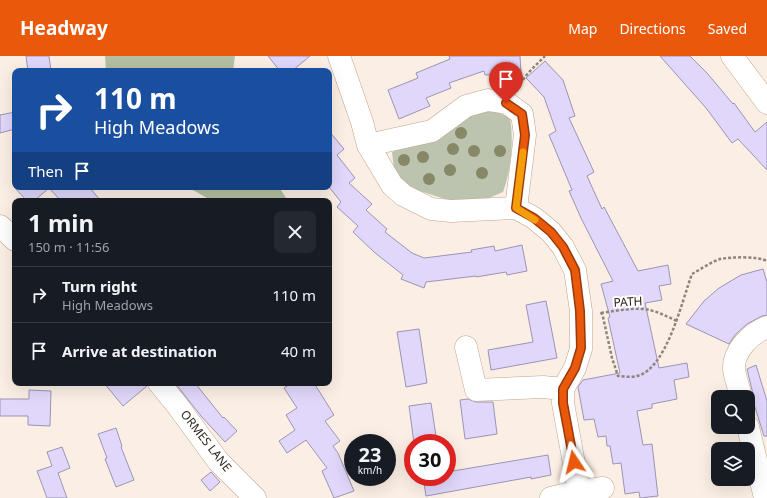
<!DOCTYPE html>
<html lang="en">
<head>
<meta charset="utf-8">
<style>
	:root { --surface:#171b24; --page:#242831; --text:#f1f3f6; --muted:#9ea1a6; --line:#363941; --accent:#ea580c }
	body { margin:0; font-family:"Noto Sans",sans-serif; background:var(--page); color:var(--text); height:100vh; display:flex; flex-direction:column; font-size:15px; white-space:nowrap }
	* { box-sizing:border-box; margin:0 }
	p { font-size:13px; color:var(--muted) }
	.icon { flex:none; width:22px; height:22px; fill:none; stroke:currentColor; stroke-width:2; stroke-linecap:round; stroke-linejoin:round }
	.map { position:relative; flex:1; overflow:hidden }
	.details { position:absolute; left:12px; top:142px; width:320px; height:188px; display:flex; flex-direction:column; background:var(--surface); border-radius:8px; box-shadow:0 4px 16px #0002 }
	.details>* { flex:none }
	.guide { position:absolute; left:12px; top:12px; width:320px; height:122px; border-radius:8px; box-shadow:0 4px 16px #0002; background:#1a4fa0; color:#fff; overflow:hidden }
	.buttons { position:absolute; left:711px; top:334px; display:grid; gap:8px }
	.buttons a { display:grid; place-items:center; width:44px; height:44px; border-radius:8px; background:var(--surface); box-shadow:0 4px 16px #0002; font-size:20px }
	.speed { position:absolute; left:344px; top:378px; display:flex; gap:8px; font-size:20px; font-weight:700; text-align:center }
	.speed>* { display:grid; place-content:center; width:52px; height:52px; border-radius:50%; background:var(--surface); box-shadow:0 4px 16px #0002; line-height:1 }
	.speed small { font-size:10px; font-weight:400 }
	.speed .limit { border:6px solid #d22; background:#fff; color:#111 }
	.pin { position:absolute; display:grid; place-items:center; width:34px; height:34px; color:#fff; margin:-41px -17px; border-radius:50% 50% 50% 0; rotate:-45deg; box-shadow:0 0 4px #0007 }
	.pin .icon { rotate:45deg }
	.me { position:absolute; width:44px; margin:-22px; rotate:350deg; stroke-linejoin:round; filter:drop-shadow(0 0 3px #0008) }
	.turn { display:flex; align-items:center; gap:14px; height:84px; padding:0 16px; font-size:18px }
	.turn .icon { width:52px; height:52px; stroke-width:2.5 }
	.turn b { display:block; font-size:28px; line-height:34px }
	.then { display:flex; align-items:center; height:38px; padding:0 16px; background:#0003; gap:8px; font-size:15px }
	.round { display:grid; place-items:center; flex:none; width:42px; height:42px; border-radius:8px; background:var(--page) }
	.head { display:flex; align-items:center; justify-content:space-between; height:68px; padding:0 16px }
	h1 { font-size:24px; font-weight:700; line-height:30px }
	ul { padding:0; list-style:none }
	li { display:flex; align-items:center; gap:12px; height:56px; padding:0 16px; border-top:1px solid var(--line) }
	li div { flex:1 }
	li b { display:block; font-size:15px }
	li em { font-style:normal }
	header { display:flex; align-items:center; gap:24px; box-sizing:border-box; height:56px; padding:0 20px; background:var(--accent); color:#fff }
	header strong { font-size:19px }
	nav { display:flex; gap:22px; margin-inline-start:auto; font-size:14px }
	.map>svg:first-child { display:block }
	.green { fill:#bcc4af }
	.forest { fill:#b4c0a0 }
	.building { fill:#e0d7fa; stroke:#9c94b4 }
	.lines { fill:none; stroke-linecap:round; stroke-linejoin:round }
	.minor-casing { stroke:#c1a48b; stroke-width:23 }
	.path { stroke:#8f847a; stroke-width:2.5; stroke-dasharray:3 2; stroke-linecap:butt }
	.minor { stroke:#fff; stroke-width:22 }
	.tree { fill:#868867 }
	.route-casing { stroke:#983908; stroke-width:10 }
	.route { stroke:#ea580c; stroke-width:7 }
	.slow { stroke:#f59e0b; stroke-width:7 }
	.labels { text-anchor:middle; stroke-width:4; stroke-linejoin:round; paint-order:stroke }
	.street-label { font-size:12px; fill:#291e15; stroke:#fff }
</style>
</head>
<body>
<header>
<strong>Headway</strong>
<nav><a>Map</a><a>Directions</a><a>Saved</a></nav>
</header>
<div class="map">
<svg width="767" height="442" viewBox="0 0 767 442">
	<rect width="100%" height="100%" fill="#fbefe5"/>
	<path class="green" d="M474,56h23l13,6c4,24 1,52 -7,74l-14,6 -38,3 -31,-10 -17,-8 -9,-14 -2,-17 46,-17z"/>
	<path class="forest" d="M105,0h130l-2,15h-127z
		M188,131h91l9,14h-76z"/>
	<path class="building" d="M26,0h23l2,15h-23z
		M268,0h42l-18,15h-12z
		M449,0h71l1,17 -36,2 -1,-4 -35,12 2,5 -25,10 4,8 -31,13 -11,-29 30,-12 -2,-5 34,-14z
		M660,0h30l17,17 26,31 1,-1 21,29 12,-10v48l-29,-31 -6,4 -26,-35z
		M545,5l18,19 12,36 -6,2 25,54 -7,4 15,33 2,-2 34,64 30,-6 3,19 -12,2 3,14 -17,3 14,65 28,-5 2,14 -15,3 3,19 -25,5v4l-15,3 6,34 9,-1 6,52 -18,2 -1,-6 -14,2 -4,-31 -8,1 -3,-18h-3l-1,-10 -8,1 -4,-18 -10,1 -6,-33 5,-7 37,-7 -12,-55 2,-1 -9,-33 12,-3 -32,-63 -12,-27 3,-1 -23,-55 7,-4 -12,-34 -18,-19z
		M15,56v17l-15,4v-18z
		M329,75l15,18 -7,6 18,23 -6,5 23,21 -6,6 21,19 -2,3 27,21 12,5 48,-6 -1,-2 23,-4 1,5 27,-6 5,26 -20,4 -1,-3 -30,5v-1l-50,6 -2,6 -23,-9 2,-4 -29,-23 -21,-20 5,-6 -21,-19 4,-5 -12,-15z
		M14,131h75l12,14h-40l-12,-13 -15,13h-7z
		M763,213l4,13v33l-5,1 -15,8 -12,11 -6,9 -43,-20 18,-23 15,-13 22,-13z
		M546,245l11,57 -66,12 -3,-20 45,-8 -7,-37z
		M419,273l8,54 -21,4 -9,-55z
		M756,309l11,36v35h-3l-11,-35v-7l-6,-25z
		M104,327h43v3l-24,20z
		M175,327h20l28,35 1,-1 13,14 -12,11 -24,-26z
		M292,327h22l20,32 -9,6 15,20 -7,5 5,7 16,38 -20,7 -12,-27 5,-3 -21,-28 -19,13 -8,-12 16,-11 -9,-15 11,-7 -13,-20z
		M29,334l22,1 -1,35 -22,-1v-9h-28v-17h29z
		M468,343l8,3h17l4,32 -32,5 -5,-39z
		M431,347l6,40h-23l-5,-37z
		M116,372l6,18 -1,1 13,33 -18,7 -11,-28 2,-1 -9,-24z
		M62,391l8,21 -12,5 9,25h-20l-10,-27 15,-5 -5,-14z
		M548,399l3,20 -20,4v-2l-105,19 -3,-19h24v-5z
		M211,416l9,10 -10,9 -9,-11z"/>
	<g class="lines">
		<g class="minor-casing">
			<path id="minor" d="M339,0l23,66 6,23 24,40 11,10 28,14 20,2 65,-3 18,10 17,14 12,15 12,23 6,41v38l-6,19 -12,21v14l16,88 -28,7
				M732,0l35,47
				M368,89l64,-14 34,-25 22,-6 19,3 15,11 3,21 -9,73
				M0,170l15,14
				M466,291l10,43 67,-3 20,2
				M159,327l18,22 41,56 37,37
				M741,341c-2,-9 -6,-19 -7,-28 -1,-18 17,-36 33,-42
				M748,371l17,71
				M579,435l24,-3"/>
		</g>
		<path class="path" d="M517,32l11,-15 17,-17
			M601,256l2,5 9,41 6,18c6,0 13,2 19,0 30,-7 45,-76 55,-102 9,-5 19,-12 28,-15 10,-2 38,-3 47,2
			M601,257c14,-2 28,-5 42,-4 12,1 23,7 34,12"/>
		<use href="#minor" class="minor"/>
	</g>
	<g class="tree">
		<circle cx="461" cy="77" r="6"/>
		<circle cx="453" cy="93" r="6"/>
		<circle cx="474" cy="95" r="6"/>
		<circle cx="500" cy="95" r="6"/>
		<circle cx="423" cy="101" r="6"/>
		<circle cx="404" cy="104" r="6"/>
		<circle cx="450" cy="114" r="6"/>
		<circle cx="482" cy="117" r="6"/>
		<circle cx="429" cy="123" r="6"/>
	</g>
	<g class="lines">
		<g class="route-casing">
			<path id="route" d="M506,47l16,11 3,21 -9,73 18,10 17,14 12,15 12,23 5,41 1,37 -6,20 -12,21v14l11,59"/>
		</g>
		<use href="#route" class="route"/>
		<path class="slow" d="M523,96l-7,56 19,12"/>
	</g>
	<g class="labels">
		<g class="street-label">
			<text transform="translate(628 246) rotate(-3)" y="4">PATH</text>
			<text transform="translate(206 385) rotate(52)" y="4">ORMES LANE</text>
		</g>
	</g>
</svg>
<div class="buttons">
<a><svg class="icon" aria-label="search" viewBox="0 0 24 24"><circle cx="10" cy="10" r="6"/><path d="M15 15l6 6"/></svg></a>
<a><svg class="icon" aria-label="layers" viewBox="0 0 24 24"><path d="M12 4l9 5-9 5-9-5zM3 14l9 5 9-5"/></svg></a>
</div>
<div class="speed"><div>23<small>km/h</small></div><div class="limit">30</div></div>
<div class="pin" style="left:506px;top:47px;background:#d93025"><svg class="icon" aria-label="arrive" viewBox="0 0 24 24"><path d="M6 21V4h12l-3 4 3 4H6"/></svg></div>
<svg class="me" style="left:574px;top:406px" viewBox="-20 -20 40 40"><path d="M0-17L14 15 0 8-14 15z" fill="#ea580c" stroke="#fff" stroke-width="4"/></svg>
<div class="guide">
<div class="turn"><svg class="icon" aria-label="right" viewBox="0 0 24 24"><path d="M7 20v-9h11M14 6l5 5-5 5"/></svg><div><b>110 m</b>High Meadows</div></div>
<div class="then">Then<svg class="icon" aria-label="arrive" viewBox="0 0 24 24"><path d="M6 21V4h12l-3 4 3 4H6"/></svg></div>
</div>
<section class="details">
<div class="head"><div><h1>1 min</h1><p>150 m · 11:56</p></div><a class="round"><svg class="icon" aria-label="close" viewBox="0 0 24 24"><path d="M6 6l12 12M18 6L6 18"/></svg></a></div>
<ul>
<li><svg class="icon" aria-label="right" viewBox="0 0 24 24"><path d="M7 20v-9h11M14 6l5 5-5 5"/></svg><div><b>Turn right</b><p>High Meadows</p></div><em>110 m</em></li>
<li><svg class="icon" aria-label="arrive" viewBox="0 0 24 24"><path d="M6 21V4h12l-3 4 3 4H6"/></svg><div><b>Arrive at destination</b></div><em>40 m</em></li>
</ul>
</section>
</div>
</body>
</html>
